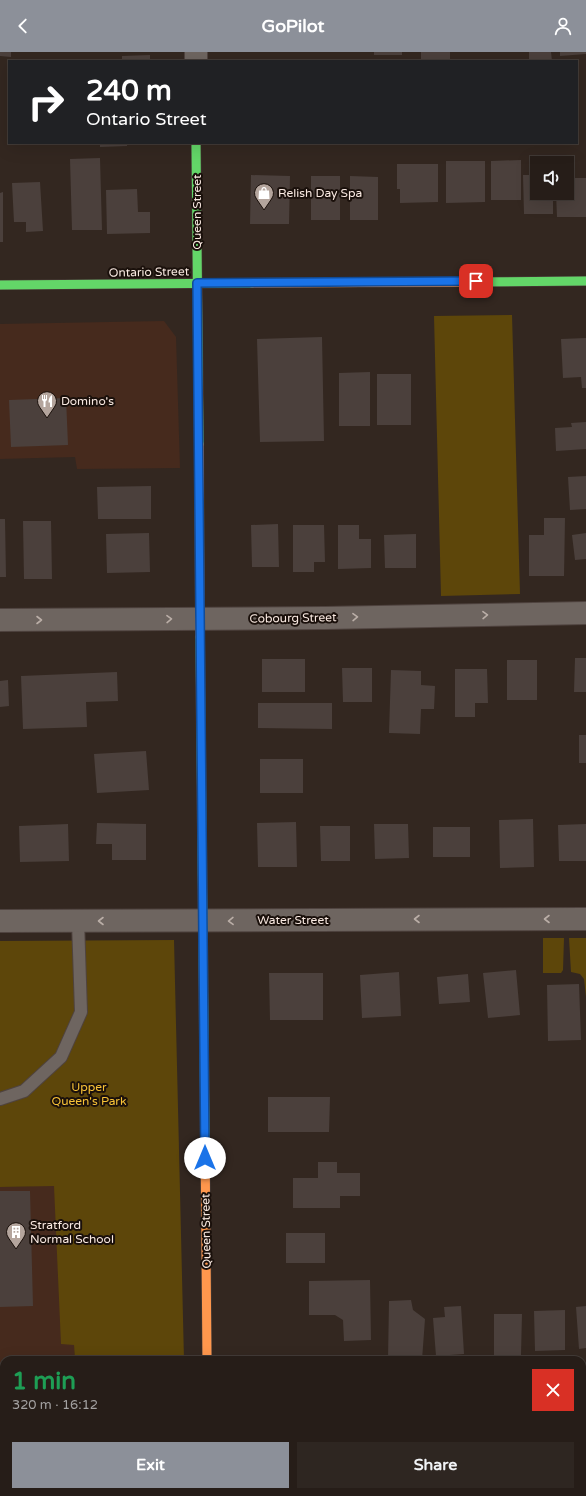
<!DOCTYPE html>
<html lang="en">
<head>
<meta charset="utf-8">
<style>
	:root { --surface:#261d18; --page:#2e2621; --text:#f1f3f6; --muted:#a4a2a2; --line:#423b37; --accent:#8c9099 }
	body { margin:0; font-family:"Varela Round",sans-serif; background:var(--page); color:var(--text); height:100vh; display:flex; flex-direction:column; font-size:15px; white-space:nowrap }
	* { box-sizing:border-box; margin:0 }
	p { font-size:13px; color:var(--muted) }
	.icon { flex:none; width:22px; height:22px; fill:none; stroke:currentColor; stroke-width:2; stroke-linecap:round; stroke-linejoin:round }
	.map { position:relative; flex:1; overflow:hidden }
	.sheet { position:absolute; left:0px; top:1304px; width:586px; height:140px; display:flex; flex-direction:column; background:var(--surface); border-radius:12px 12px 0 0; box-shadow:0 4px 16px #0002,0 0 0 1px var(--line) }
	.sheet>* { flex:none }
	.hud { position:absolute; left:8px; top:8px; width:570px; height:84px; border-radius:0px; box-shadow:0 4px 16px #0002,0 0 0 1px var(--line); background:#202124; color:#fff; overflow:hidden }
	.tools { position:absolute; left:530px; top:104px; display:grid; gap:8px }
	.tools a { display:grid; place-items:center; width:44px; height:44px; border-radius:0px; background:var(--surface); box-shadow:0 4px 16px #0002,0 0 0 1px var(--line); font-size:20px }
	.pin { position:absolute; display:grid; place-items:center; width:34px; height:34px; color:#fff; margin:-17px; border-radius:8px; box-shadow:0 2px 6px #0006 }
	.me { position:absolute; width:44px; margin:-22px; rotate:0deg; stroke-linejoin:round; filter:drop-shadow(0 0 3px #0008) }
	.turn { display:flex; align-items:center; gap:14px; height:84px; padding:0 12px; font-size:18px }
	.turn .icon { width:52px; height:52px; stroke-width:2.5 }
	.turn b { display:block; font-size:28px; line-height:34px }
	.round { display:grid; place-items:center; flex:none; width:42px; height:42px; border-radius:0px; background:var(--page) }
	.overview { display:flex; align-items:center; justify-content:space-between; height:68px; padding:0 12px }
	h1 { font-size:24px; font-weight:700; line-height:30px; color:#1e9e55 }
	.button { display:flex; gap:8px; margin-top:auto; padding:8px 12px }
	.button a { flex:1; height:46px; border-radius:0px; background:var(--accent); color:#fff; font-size:16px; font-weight:700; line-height:46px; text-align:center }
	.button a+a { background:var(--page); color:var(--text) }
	header { display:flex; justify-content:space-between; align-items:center; height:52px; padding:0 12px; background:var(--accent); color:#fff; font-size:18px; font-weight:700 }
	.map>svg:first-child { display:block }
	.built { fill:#462a1d }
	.green { fill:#5d460a }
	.building { fill:#4b403c }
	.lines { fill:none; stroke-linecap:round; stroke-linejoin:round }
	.lane-casing { stroke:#4f433f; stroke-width:14 }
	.street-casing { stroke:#4f433f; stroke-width:24 }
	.fast-casing { stroke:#4f433f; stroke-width:10 }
	.slow-casing { stroke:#4f433f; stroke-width:10 }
	.lane { stroke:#6e6560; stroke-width:12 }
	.street { stroke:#6e6560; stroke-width:22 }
	.fast { stroke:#63d668; stroke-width:9 }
	.slow { stroke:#ff974d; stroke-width:9 }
	.oneway { stroke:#baaea7 }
	.route-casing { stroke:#114b97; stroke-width:10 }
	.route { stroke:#1a73e8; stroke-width:7 }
	.labels { text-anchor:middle; stroke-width:4; stroke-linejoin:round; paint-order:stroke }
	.poi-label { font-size:12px; fill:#f9e9e1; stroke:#1a100b; text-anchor:start }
	.street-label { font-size:12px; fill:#f9e9e1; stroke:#1a100b }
	.park-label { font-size:12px; fill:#f9c337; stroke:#1a100b }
</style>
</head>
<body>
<header><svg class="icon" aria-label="back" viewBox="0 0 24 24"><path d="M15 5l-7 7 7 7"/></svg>GoPilot<svg class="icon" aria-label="person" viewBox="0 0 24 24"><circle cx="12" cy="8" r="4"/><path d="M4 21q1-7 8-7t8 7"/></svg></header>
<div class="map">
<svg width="586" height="1444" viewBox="0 0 586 1444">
	<rect width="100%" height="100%" fill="#332720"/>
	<path class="built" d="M164,269l12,16 4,131 -103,1 -2,-12 -75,2v-135z
		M66,1133l9,175h-71v132h184v4h-188v-309z"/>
	<path class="green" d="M512,263l8,279 -79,2 -7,-280z
		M543,886h21l-1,32 -2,3h-18z
		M569,886h17v59l-2,-18 -4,-5 -9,-2z
		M174,888l10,420h-109l-1,-15 -13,-1 -7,-158 -54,1v-246z
		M15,1440h130l-12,4h-116z"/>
	<path class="building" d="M0,0h11v5l-11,-1z
		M374,0h28v3h-28z
		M421,0h29v9h-29z
		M529,0h22l1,9h-23z
		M560,0h26v2l-26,2z
		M150,3v6h-28v-5z
		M100,91h27v3l-27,1z
		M100,106l2,72h-30l-2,-71z
		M521,108v40h-30v-39z
		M446,109h39v41l-39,1z
		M397,112h41v38l-38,1v-14h-3z
		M251,123l39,1 -1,48h-39z
		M523,123h14v18h16v21h-29z
		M311,124h29v44h-29z
		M350,124l28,1v43h-28z
		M567,126h19v39h-29l-1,-24h11z
		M40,130l3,49 -17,1v-10h-12l-2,-39z
		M137,137l1,23h12v21l-43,1 -1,-44z
		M3,140v50h-3v-49z
		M322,285l2,104 -64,1 -3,-103z
		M586,286v50h-4l-1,-11 -18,1 -2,-39z
		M370,320v54h-31v-53z
		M377,322h34v51h-34z
		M66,346l2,47 -57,2 -2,-47z
		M586,370v27l-30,2 -1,-23 17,-1 -1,-4z
		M586,424v33l-16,1 -2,-33z
		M151,434v33h-53l-1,-32z
		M544,466h21l-1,58h-35v-41h15z
		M0,467h5l1,58h-6z
		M23,469h28l1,58h-28z
		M278,472l1,43h-27l-1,-42z
		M293,473h31l1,37h-11v10h-21z
		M338,473h21v14h12v29l-33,1z
		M149,481l1,39 -43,1 -1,-39z
		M586,481v26l-11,1 -3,-25z
		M416,482v34h-31l-1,-33z
		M575,606h11v34h-12z
		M262,607h43v33h-43z
		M507,608h30v40h-30z
		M342,616h30v34h-29z
		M455,617h32l1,34h-13v14h-20z
		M391,618l30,1v14l14,1 -1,23h-13l-1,25 -31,-1z
		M117,620l1,29 -32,1 1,25 -64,2 -2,-53z
		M8,628l1,26 -9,1v-26z
		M258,651h74v26l-74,-1z
		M579,683h7v28h-7z
		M146,699l3,39 -52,3 -3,-39z
		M260,707h43v34h-43z
		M533,767l1,48 -34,1 -1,-48z
		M296,770l1,45h-39l-1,-44z
		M97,771l49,1v36h-34v-16h-16z
		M68,772l1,37 -49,1 -1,-36z
		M374,772h34l1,34 -34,1z
		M586,772v37h-27l-1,-36z
		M320,774h30v35h-29z
		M433,775h37v30h-37z
		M516,918l4,45 -32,3 -5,-45z
		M399,920l2,44 -39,2 -2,-43z
		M269,921h54v47h-53z
		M468,922l2,28 -31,2 -2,-27z
		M579,932l2,56 -33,1 -1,-56z
		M268,1045h62l-1,35h-61z
		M318,1110h19v11h23v23h-20v12h-47v-30h25z
		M0,1139h30l3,115 -33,1z
		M286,1181h39v30h-39z
		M370,1228l1,60 -27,1 -1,-21 -8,-5h-26v-34z
		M411,1248l2,10 12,9 -3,41h-34l1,-59z
		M461,1254l3,48 -28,2 -3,-38 12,-1 -1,-10z
		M586,1254v42l-7,1 -3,-42z
		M565,1258v40l-30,1 -1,-40z
		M494,1262h28l-1,41h-27z
		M329,1440h31v4h-31z
		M377,1440h30v4h-30z
		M427,1440h23v4h-23z
		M477,1440h42v4h-42z
		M527,1440h32v4h-32z"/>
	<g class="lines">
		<g class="lane-casing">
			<path id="lane" d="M0,1047l24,-8 37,-34 20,-45 -3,-91
				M0,1368l4,-2"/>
		</g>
		<g class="street-casing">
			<path id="street" d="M196,0v9
				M0,568l325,-2 261,-5
				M0,869l586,-2
				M582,1357h4
				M207,1444v-4"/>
		</g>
		<g class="fast-casing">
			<path id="fast" d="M196,91l3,301
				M471,230l115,-1
				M0,233l252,-2
				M200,585l5,502"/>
		</g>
		<g class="slow-casing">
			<path id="slow" d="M252,231l219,-1
				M199,392l1,193
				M205,1087l2,221"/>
		</g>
		<use href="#lane" class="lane"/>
		<use href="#street" class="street"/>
		<use href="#fast" class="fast"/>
		<use href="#slow" class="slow"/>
	</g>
	<defs><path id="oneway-chevron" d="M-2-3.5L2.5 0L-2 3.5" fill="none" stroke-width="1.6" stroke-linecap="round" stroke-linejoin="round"/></defs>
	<g class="oneway">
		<use href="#oneway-chevron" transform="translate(485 563) rotate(-1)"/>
		<use href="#oneway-chevron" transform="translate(355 565) rotate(-1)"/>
		<use href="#oneway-chevron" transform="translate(169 567) rotate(-1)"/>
		<use href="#oneway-chevron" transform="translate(39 568)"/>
		<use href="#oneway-chevron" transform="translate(417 867) rotate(180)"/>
		<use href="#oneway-chevron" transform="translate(547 867) rotate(180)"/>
		<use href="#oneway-chevron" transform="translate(101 869) rotate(180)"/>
		<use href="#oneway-chevron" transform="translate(231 869) rotate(179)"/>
	</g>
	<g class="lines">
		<g class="route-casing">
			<path id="route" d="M205,1106l-8,-875 279,-2"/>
		</g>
		<use href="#route" class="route"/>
	</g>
	<defs>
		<g id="shop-pin" transform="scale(1)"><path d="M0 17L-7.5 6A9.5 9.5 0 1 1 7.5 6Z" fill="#b4a59d" stroke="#1a100b"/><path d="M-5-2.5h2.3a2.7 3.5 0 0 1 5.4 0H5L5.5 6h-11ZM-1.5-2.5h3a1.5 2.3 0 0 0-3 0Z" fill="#fff"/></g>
		<g id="restaurant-pin" transform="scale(1)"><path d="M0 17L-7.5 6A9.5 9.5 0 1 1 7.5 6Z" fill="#b4a59d" stroke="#1a100b"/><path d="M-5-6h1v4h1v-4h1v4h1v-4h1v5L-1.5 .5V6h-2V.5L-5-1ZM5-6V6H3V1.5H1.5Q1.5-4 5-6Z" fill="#fff"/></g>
		<g id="building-pin" transform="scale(1)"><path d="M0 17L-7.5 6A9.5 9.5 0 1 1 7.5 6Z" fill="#b4a59d" stroke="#1a100b"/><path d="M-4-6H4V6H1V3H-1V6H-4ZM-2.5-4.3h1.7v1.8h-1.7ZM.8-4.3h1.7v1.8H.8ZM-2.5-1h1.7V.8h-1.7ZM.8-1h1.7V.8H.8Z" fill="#fff"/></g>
	</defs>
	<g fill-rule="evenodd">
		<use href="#shop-pin" x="264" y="141"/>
		<use href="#restaurant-pin" x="47" y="349"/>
		<use href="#building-pin" x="16" y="1180"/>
	</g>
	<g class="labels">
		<g class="poi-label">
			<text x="278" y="145">Relish Day Spa</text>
			<text x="61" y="353">Domino's</text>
			<text x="30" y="1177">Stratford<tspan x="30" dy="14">Normal School</tspan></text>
		</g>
		<g class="street-label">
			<text transform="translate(197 160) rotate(-90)" y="4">Queen Street</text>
			<text transform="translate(149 220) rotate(-1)" y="4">Ontario Street</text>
			<text transform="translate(293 566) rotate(-1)" y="4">Cobourg Street</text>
			<text x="293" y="872">Water Street</text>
			<text transform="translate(206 1179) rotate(-91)" y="4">Queen Street</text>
		</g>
		<g class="park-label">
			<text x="89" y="1039">Upper<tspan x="89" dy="14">Queen's Park</tspan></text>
		</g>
	</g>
</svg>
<div class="tools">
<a><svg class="icon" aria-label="sound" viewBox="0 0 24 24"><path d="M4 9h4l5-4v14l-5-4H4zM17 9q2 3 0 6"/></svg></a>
</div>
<div class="pin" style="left:476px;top:229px;background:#d93025"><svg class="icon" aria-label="arrive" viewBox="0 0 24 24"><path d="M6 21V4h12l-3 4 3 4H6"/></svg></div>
<svg class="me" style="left:205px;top:1106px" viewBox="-20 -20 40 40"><circle r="19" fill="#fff"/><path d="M0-13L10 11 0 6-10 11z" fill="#1a73e8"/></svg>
<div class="hud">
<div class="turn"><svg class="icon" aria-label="right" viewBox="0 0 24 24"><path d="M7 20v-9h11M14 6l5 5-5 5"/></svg><div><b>240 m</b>Ontario Street</div></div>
</div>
<section class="sheet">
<div class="overview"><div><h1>1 min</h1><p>320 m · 16:12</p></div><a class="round" style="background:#d93025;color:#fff"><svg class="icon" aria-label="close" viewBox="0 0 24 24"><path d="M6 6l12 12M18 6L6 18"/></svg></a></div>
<div class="button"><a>Exit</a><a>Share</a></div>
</section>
</div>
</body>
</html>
